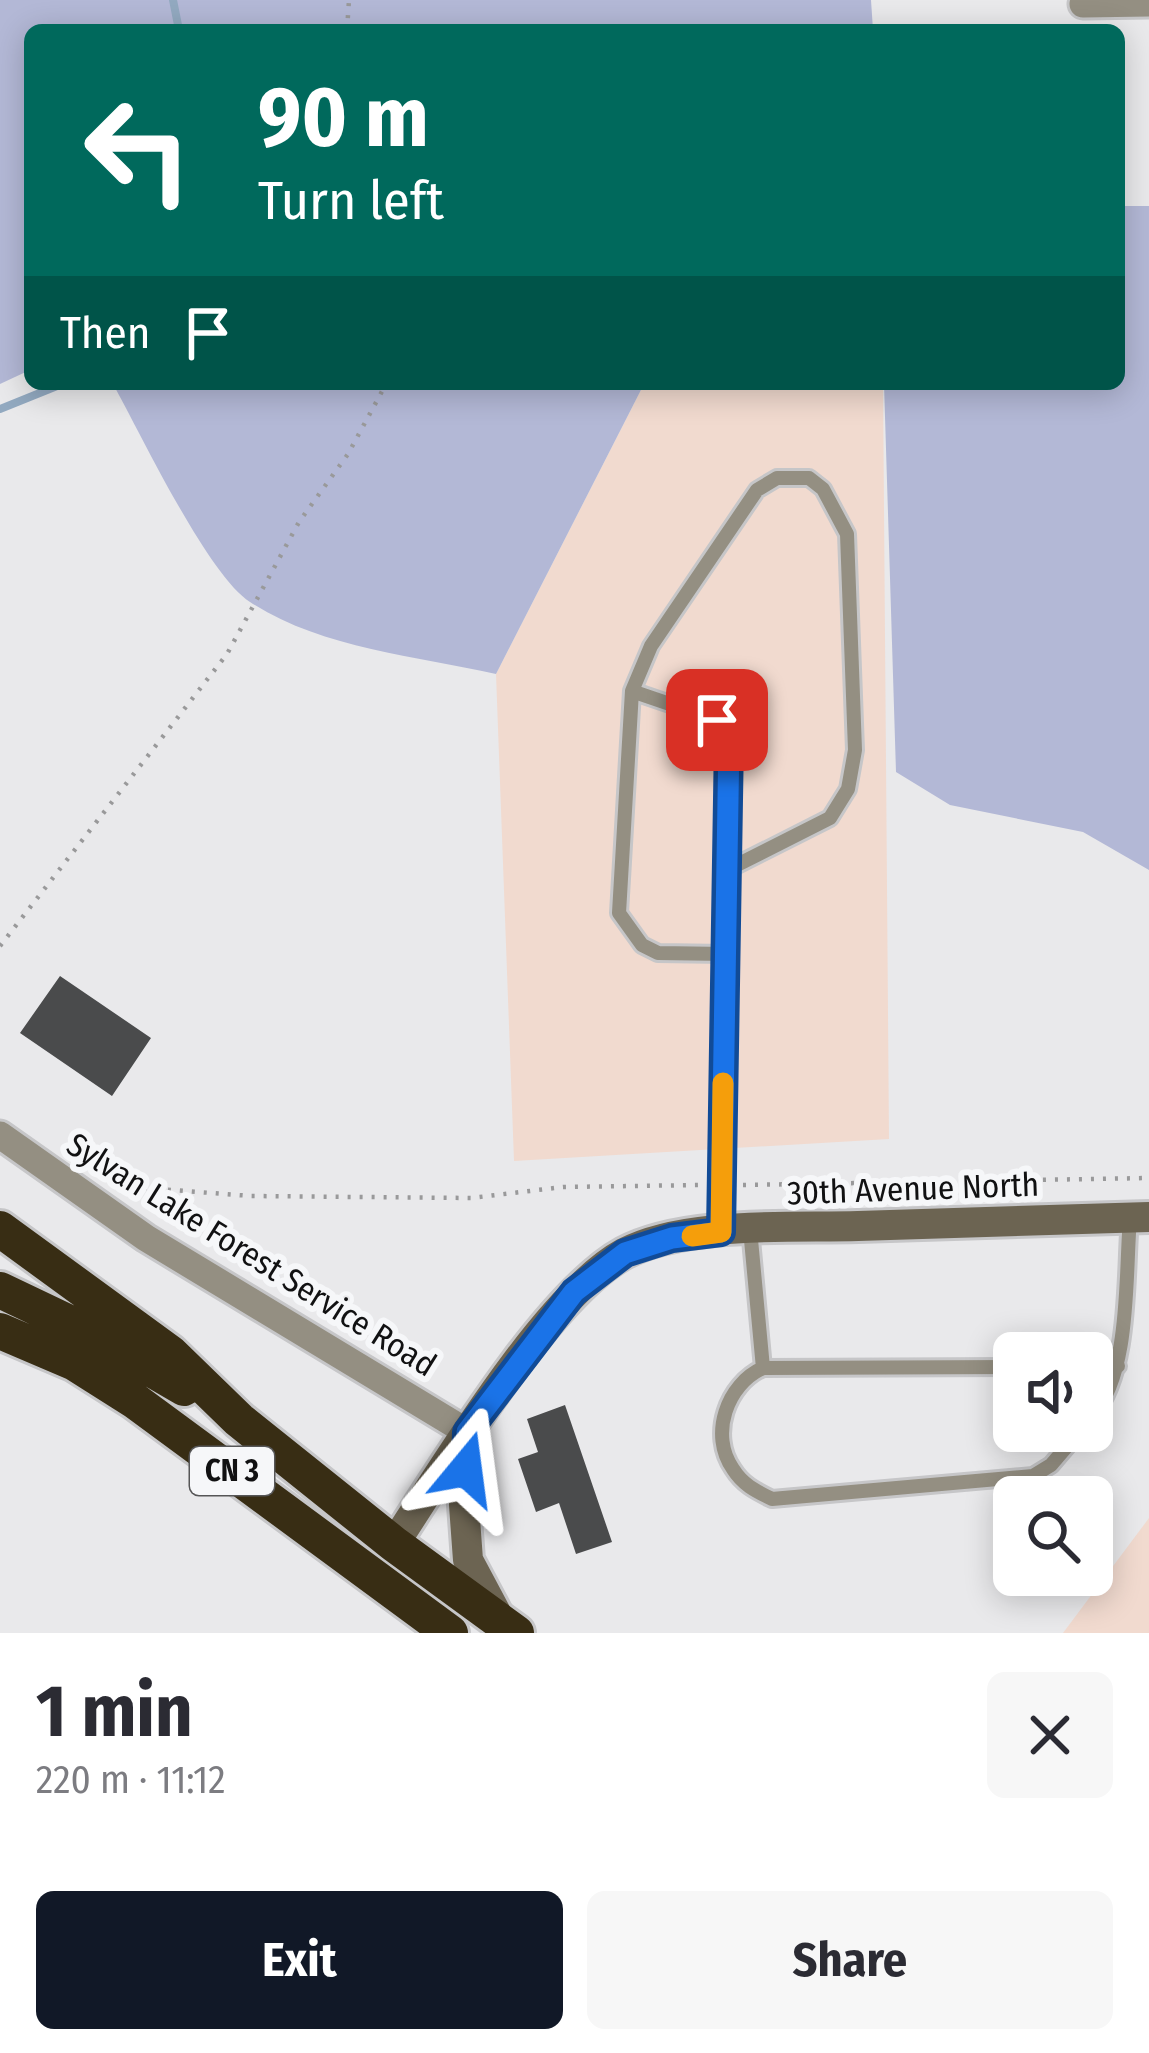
<!DOCTYPE html>
<html lang="en">
<head>
<meta charset="utf-8">
<style>
	:root { --surface:#fff; --page:#f7f7f7; --text:#2b2b33; --muted:#7c7c81; --accent:#111827 }
	body { margin:0; font-family:"Fira Sans Condensed",sans-serif; background:var(--page); color:var(--text); height:100vh; display:flex; flex-direction:column; font-size:45px; white-space:nowrap }
	* { box-sizing:border-box; margin:0 }
	p { font-size:39px; color:var(--muted) }
	.icon { flex:none; width:66px; height:66px; fill:none; stroke:currentColor; stroke-width:2; stroke-linecap:round; stroke-linejoin:round }
	.map { position:relative; height:1633px; overflow:hidden }
	.drawer { display:flex; flex-direction:column; background:var(--surface); flex:1 }
	.drawer>* { flex:none }
	.hud { position:absolute; left:24px; top:24px; width:1101px; height:366px; border-radius:18px; box-shadow:0 6px 30px #0003; background:#00695c; color:#fff; overflow:hidden }
	.controls { position:absolute; left:993px; top:1332px; display:grid; gap:24px }
	.controls a { display:grid; place-items:center; width:120px; height:120px; border-radius:18px; background:var(--surface); box-shadow:0 6px 30px #0003; font-size:60px }
	.pin { position:absolute; display:grid; place-items:center; width:102px; height:102px; color:#fff; margin:-51px; border-radius:24px; box-shadow:0 6px 18px #0006 }
	.me { position:absolute; width:132px; margin:-66px; rotate:16deg; stroke-linejoin:round; filter:drop-shadow(0 0 9px #0008) }
	.turn { display:flex; align-items:center; gap:42px; height:252px; padding:0 36px; font-size:54px }
	.turn .icon { width:156px; height:156px; stroke-width:2.5 }
	.turn b { display:block; font-size:84px; line-height:102px }
	.then { display:flex; align-items:center; height:114px; padding:0 36px; background:#0003; gap:24px; font-size:45px }
	.round { display:grid; place-items:center; flex:none; width:126px; height:126px; border-radius:18px; background:var(--page) }
	.overview { display:flex; align-items:center; justify-content:space-between; height:204px; padding:0 36px }
	h1 { font-size:72px; font-weight:700; line-height:90px }
	.cta { display:flex; gap:24px; margin-top:auto; padding:24px 36px }
	.cta a { flex:1; height:138px; border-radius:18px; background:var(--accent); color:#fff; font-size:48px; font-weight:700; line-height:138px; text-align:center }
	.cta a+a { background:var(--page); color:var(--text) }
	.map>svg:first-child { display:block }
	.commercial { fill:#f1dacf }
	.forest { fill:#b3b8d6 }
	.lines { fill:none; stroke-linecap:round; stroke-linejoin:round }
	.stream { stroke:#92a9c0; stroke-width:8 }
	.building { fill:#4a4b4c }
	.lane-casing { stroke:#c6c6c8; stroke-width:20 }
	.street-casing { stroke:#c6c6c8; stroke-width:33 }
	.secondary-casing { stroke:#c6c6c8; stroke-width:36 }
	.highway-casing { stroke:#c6c6c8; stroke-width:42 }
	.path { stroke:#99999a; stroke-width:4.5; stroke-dasharray:3 9; stroke-linecap:butt }
	.lane { stroke:#948f82; stroke-width:14 }
	.street { stroke:#948f82; stroke-width:27 }
	.secondary { stroke:#6c6452; stroke-width:30 }
	.highway { stroke:#382d14; stroke-width:36 }
	.route-casing { stroke:#114b97; stroke-width:30 }
	.route { stroke:#1a73e8; stroke-width:21 }
	.slow { stroke:#f59e0b; stroke-width:21 }
	.labels { text-anchor:middle; stroke-width:12; stroke-linejoin:round; paint-order:stroke }
	.shield { fill:#f6f7f9; stroke:#565657; stroke-width:3 }
	.shield-label { font-size:30px; font-weight:bold; fill:#111112 }
	.street-label { font-size:33px; fill:#111112; stroke:#f6f7f9 }
</style>
</head>
<body>
<div class="map">
<svg width="1149" height="1633" viewBox="0 0 1149 1633">
	<rect width="100%" height="100%" fill="#e9e9eb"/>
	<path class="commercial" d="M644,384h239l6,755 -375,22 -18,-487z
		M1149,1518v115h-86z"/>
	<path class="forest" d="M0,0h871l2,30h-843v340l-30,14z
		M1119,206h30v664l-66,-38 -133,-27 -54,-33 -12,-388h235z
		M113,384h531l-148,290c-81,-18 -176,-26 -246,-72 -43,-28 -109,-168 -137,-218z"/>
	<g class="lines">
		<path class="stream" d="M173,0l6,30
			M0,409l62,-25"/>
	</g>
	<path class="building" d="M60,976l91,62 -39,58 -92,-63z
		M565,1405l47,137 -36,12 -17,-51 -23,9 -18,-53 20,-7 -11,-33z"/>
	<g class="lines">
		<g class="lane-casing">
			<path id="lane" d="M632,691l85,29 12,18 -8,494
				M726,954l-68,-1 -16,-8 -23,-32 13,-222 19,-45 106,-156 20,-12h32l14,11 24,45 8,216 -7,39 -18,29 -103,52
				M750,1229l13,139
				M1092,1366h26
				M1014,1367l-251,1c-36,16 -54,67 -30,101 10,16 23,22 39,30l261,-23 18,-11 29,-34
				M1092,1417c39,-46 33,-139 38,-199"/>
		</g>
		<g class="street-casing">
			<path id="street" d="M1083,4l66,-1
				M0,1135l146,103 321,194"/>
		</g>
		<g class="secondary-casing">
			<path id="secondary" d="M467,1432l-3,73 4,55 33,62
				M394,1544c50,-76 153,-249 230,-291 60,-32 166,-25 234,-27 97,-3 194,-6 291,-9"/>
		</g>
		<g class="highway-casing">
			<path id="highway" d="M0,1229l170,124 69,67 155,124 122,89
				M0,1290l86,41 98,57
				M0,1331l75,32 60,38 315,232"/>
		</g>
		<path class="path" d="M347,30l2,-30
			M0,946l227,-292 72,-132 49,-68 38,-70
			M743,1185l406,-7
			M120,1186l131,10 220,2 92,-11 139,-2"/>
		<use href="#lane" class="lane"/>
		<use href="#street" class="street"/>
		<use href="#secondary" class="secondary"/>
		<use href="#highway" class="highway"/>
	</g>
	<g class="lines">
		<g class="route-casing">
			<path id="route" d="M466,1469l1,-37 107,-140 51,-39 47,-15 49,-6 8,-494 -12,-18"/>
		</g>
		<use href="#route" class="route"/>
		<path class="slow" d="M692,1236l29,-4 2,-149"/>
	</g>
	<g class="labels">
		<rect class="shield" x="190" y="1447" width="84" height="48" rx="9"/>
		<g class="shield-label">
			<text x="232" y="1481">CN 3</text>
		</g>
		<g class="street-label">
			<text transform="translate(913 1188) rotate(-2)" y="12">30th Avenue North</text>
			<text transform="translate(252 1254) rotate(32)" y="12">Sylvan Lake Forest Service Road</text>
		</g>
	</g>
</svg>
<div class="controls">
<a><svg class="icon" aria-label="sound" viewBox="0 0 24 24"><path d="M4 9h4l5-4v14l-5-4H4zM17 9q2 3 0 6"/></svg></a>
<a><svg class="icon" aria-label="search" viewBox="0 0 24 24"><circle cx="10" cy="10" r="6"/><path d="M15 15l6 6"/></svg></a>
</div>
<div class="pin" style="left:717px;top:720px;background:#d93025"><svg class="icon" aria-label="arrive" viewBox="0 0 24 24"><path d="M6 21V4h12l-3 4 3 4H6"/></svg></div>
<svg class="me" style="left:466px;top:1469px" viewBox="-20 -20 40 40"><path d="M0-17L14 15 0 8-14 15z" fill="#1a73e8" stroke="#fff" stroke-width="4"/></svg>
<div class="hud">
<div class="turn"><svg class="icon" aria-label="left" viewBox="0 0 24 24"><path d="M17 20v-9H6M10 6l-5 5 5 5"/></svg><div><b>90 m</b>Turn left</div></div>
<div class="then">Then<svg class="icon" aria-label="arrive" viewBox="0 0 24 24"><path d="M6 21V4h12l-3 4 3 4H6"/></svg></div>
</div>
</div>
<section class="drawer">
<div class="overview"><div><h1>1 min</h1><p>220 m · 11:12</p></div><a class="round"><svg class="icon" aria-label="close" viewBox="0 0 24 24"><path d="M6 6l12 12M18 6L6 18"/></svg></a></div>
<div class="cta"><a>Exit</a><a>Share</a></div>
</section>
</body>
</html>
